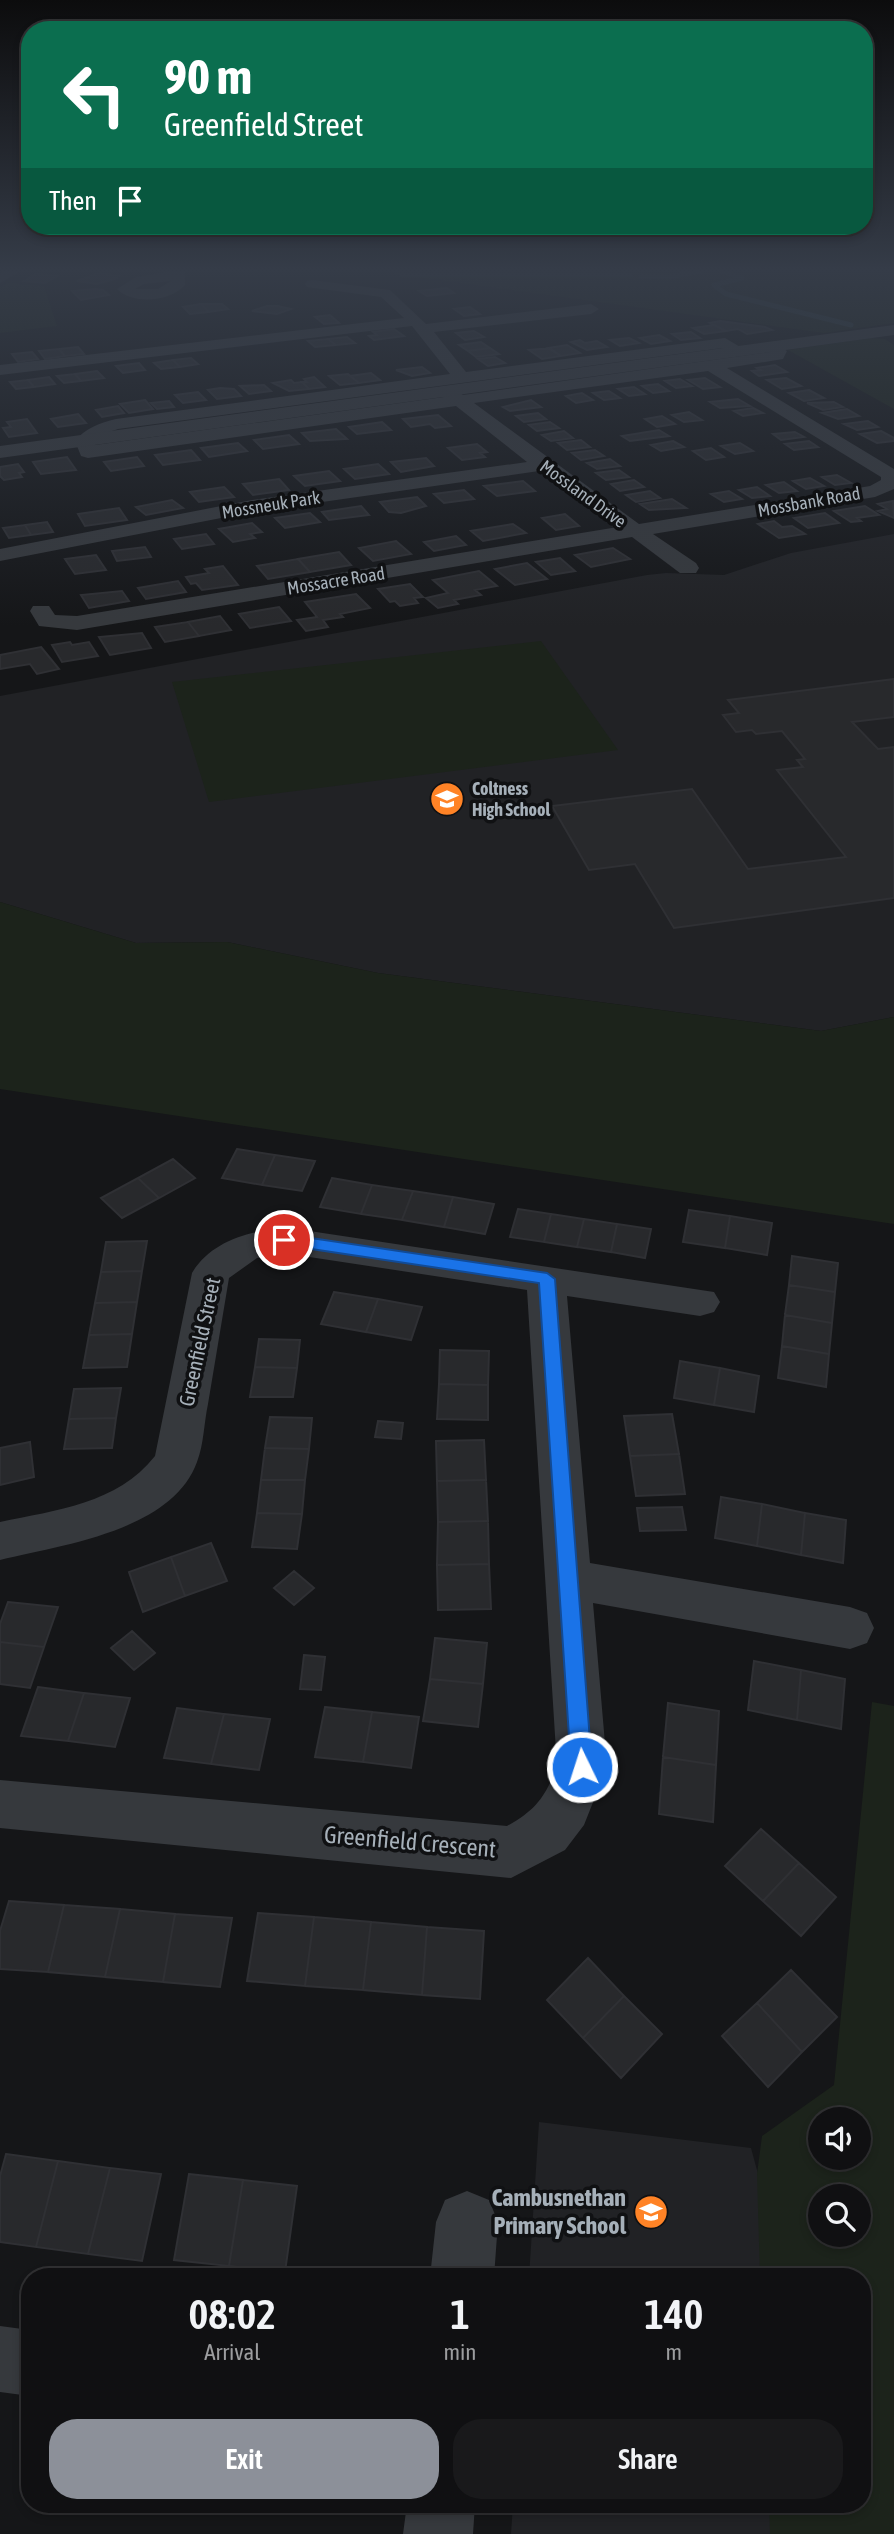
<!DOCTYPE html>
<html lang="en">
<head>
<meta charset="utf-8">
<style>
	:root { --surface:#101012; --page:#19191b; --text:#f1f3f6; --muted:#9c9d9f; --line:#303032; --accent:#8c9099 }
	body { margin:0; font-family:"Asap Condensed",sans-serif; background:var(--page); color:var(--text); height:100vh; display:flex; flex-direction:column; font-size:26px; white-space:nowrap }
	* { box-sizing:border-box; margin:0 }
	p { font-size:23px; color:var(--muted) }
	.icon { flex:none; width:38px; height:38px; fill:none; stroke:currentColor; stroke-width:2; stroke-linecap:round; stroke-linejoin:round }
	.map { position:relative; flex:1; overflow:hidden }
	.side { position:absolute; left:21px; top:2268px; width:850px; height:245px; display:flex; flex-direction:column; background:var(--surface); border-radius:28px; box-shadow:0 4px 10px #0003,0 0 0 2px var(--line) }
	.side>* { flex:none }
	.hud { position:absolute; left:21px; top:21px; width:852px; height:214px; border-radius:28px; box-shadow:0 4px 10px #0003,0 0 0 2px var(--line); background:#0b6e4f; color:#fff; overflow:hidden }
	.buttons { position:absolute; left:808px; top:2107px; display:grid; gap:14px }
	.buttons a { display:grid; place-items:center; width:63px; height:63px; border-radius:50%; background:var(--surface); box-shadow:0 4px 10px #0003,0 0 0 2px var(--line); font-size:35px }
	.pin { position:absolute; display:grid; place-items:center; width:60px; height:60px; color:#fff; margin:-30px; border:4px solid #fff; border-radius:50%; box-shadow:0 2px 7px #0007 }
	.me { position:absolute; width:77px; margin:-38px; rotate:356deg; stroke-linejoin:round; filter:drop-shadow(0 0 5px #0008) }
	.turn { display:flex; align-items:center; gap:24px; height:147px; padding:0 28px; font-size:32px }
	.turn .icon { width:91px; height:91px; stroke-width:2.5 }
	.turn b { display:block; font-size:49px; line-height:60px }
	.then { display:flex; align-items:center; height:66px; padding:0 28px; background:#0003; gap:14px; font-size:26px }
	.eta { display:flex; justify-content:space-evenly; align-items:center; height:119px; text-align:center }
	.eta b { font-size:42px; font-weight:600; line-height:49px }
	.cta { display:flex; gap:14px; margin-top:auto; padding:14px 28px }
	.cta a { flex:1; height:80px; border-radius:28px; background:var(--accent); color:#fff; font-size:28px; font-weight:600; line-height:80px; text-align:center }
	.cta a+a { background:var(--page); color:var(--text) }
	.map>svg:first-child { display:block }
	.built { fill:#212225 }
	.green { fill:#1c231b; fill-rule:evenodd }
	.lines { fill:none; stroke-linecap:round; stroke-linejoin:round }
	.stream { stroke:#2a393d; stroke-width:5 }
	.building { fill:#28292c; stroke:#2f3034; stroke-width:2 }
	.minor { fill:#36393d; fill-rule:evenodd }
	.tertiary { fill:#36393d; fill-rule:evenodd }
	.route { fill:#1a73e8; stroke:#114b97; stroke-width:2 }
	.labels { text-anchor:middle; stroke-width:7; stroke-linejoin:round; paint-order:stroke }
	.far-street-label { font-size:18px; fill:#a6b0b9; stroke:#101113 }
	.far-poi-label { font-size:18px; font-weight:bold; fill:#a6b0b9; stroke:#101113; text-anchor:start }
	.street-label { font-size:21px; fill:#a6b0b9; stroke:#101113 }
	.near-street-label { font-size:24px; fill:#a6b0b9; stroke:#101113 }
	.near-poi-label { font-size:24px; font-weight:bold; fill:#a6b0b9; stroke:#101113; text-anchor:end }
</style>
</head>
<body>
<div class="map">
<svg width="894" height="2534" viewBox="0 0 894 2534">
	<rect width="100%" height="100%" fill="#151618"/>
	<path class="built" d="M894,534v483l-73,14 -443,-58 -151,-31 -91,1 -136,-41v-206l647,-121 19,-2 58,2 67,-22z
		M539,2122l212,26 35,129h-257z
		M513,2504h335l8,30h-345z"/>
	<path class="green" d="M374,271h520v52l-70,10z
		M8,283l36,3 13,40 -57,7v-46z
		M871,338l14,1 9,6v64l-106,-59z
		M541,641l77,109 -409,52 -37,-120z
		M0,902l136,41 91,-1 151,31 443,58 73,-14v207l-894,-135z
		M872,1702l22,4v828h-124l-1,-30h94v-227h-103l-3,-103 5,-38 72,-51zM821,2119h38v39h-38zM859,2196v39h-38v-39z"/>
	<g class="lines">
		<path class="stream" d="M722,271l20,7 -28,7 12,9 125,31
			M402,275h229
			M641,276l27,1 34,-6"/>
	</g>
	<path class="building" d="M99,273l19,3 -5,2h5l-21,6 -20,-3z
		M36,274l21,2 -12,7 -21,-2z
		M447,288l7,5 -27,3 -8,-5z
		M96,289l7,1 6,5 -28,5 -9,-9z
		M201,304h21l6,5 -19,3z
		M201,304l8,8 -19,2 -7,-7z
		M267,306h11l13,3 -14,5 -25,-3z
		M470,307l10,7 -16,2 -10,-7z
		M330,315l9,8 -15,1 -9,-7z
		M720,321l45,6 7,3 -25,4 -9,-5 -12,2 -16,-8z
		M714,325l12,6 -22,3 -11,-6z
		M394,329l10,7 -30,4 -5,-4 8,-1 -4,-3z
		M474,331l10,6 -19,3 -9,-7z
		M691,332l9,6 -19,2 -9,-6z
		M659,335l11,6 -19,3 -11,-6z
		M347,337l8,6 -19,2 -8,-6z
		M629,338l10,5 -19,3 -10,-6z
		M328,339l8,6 -21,2 -7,-6z
		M580,340l5,3 12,-2 10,6 -20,3 -16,-8z
		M481,342l9,6 -22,3 -9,-6z
		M567,345l13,8 -19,3 -13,-8z
		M78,347l6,7 -19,2 -6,-7z
		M490,348l9,6 -23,3 -8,-6z
		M59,349l6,7 -20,3 -6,-8z
		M540,349h11l10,7 -19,3 -13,-9z
		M32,352l6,7 -20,3 -6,-8z
		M495,357l10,6 -17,3 -10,-7z
		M191,358l7,6 -18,3 -7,-7z
		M173,360l7,7 -19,2 -7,-6z
		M139,363l6,7 -22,3 -7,-7z
		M775,365l12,7 -28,4 -7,-5 9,-1 -4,-2z
		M422,367l8,6 -18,3 -16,-6z
		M97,371l7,7 -23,3 -6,-7z
		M371,373l9,7 -21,3 -9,-7z
		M75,374l6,7 -17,2 -7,-7z
		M348,374l11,9 -19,2 -11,-9z
		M49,377l6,7 -21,3 -6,-7z
		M314,377l11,10 -16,2 -7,-7h5l-3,-3z
		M705,378l15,9 -17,2 -15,-9z
		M786,378l15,8 -19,3 -15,-9z
		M680,379l12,7 -16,2 -11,-7z
		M28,380l6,7 -18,2 -6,-7z
		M291,380l3,3 8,-1 7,7 -20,2 -16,-8z
		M658,384l11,7 -16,2 -11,-7z
		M264,385l7,6 -22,3 -9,-8z
		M634,387l11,7 -16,2 -11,-7z
		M220,388l14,1 7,7 -24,3 -9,-9z
		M809,390l15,8 -20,3 -15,-8z
		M609,391l11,7 -16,2 -11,-7z
		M198,392l8,8 -23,3 -8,-8z
		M582,393l11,7 -17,3 -10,-7z
		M738,399l12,7 -30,2 -10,-6z
		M145,400l8,9 -24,4 -9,-9z
		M531,400l10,7 -31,4 -7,-4z
		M169,401l5,6 -17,2 -6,-6z
		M834,402l9,5 -20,3 -16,-7z
		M118,406l6,7 -22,4 -6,-7z
		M753,408l10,5 -20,3 -9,-5z
		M847,409l12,7 -21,3 -16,-6z
		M689,412l13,8 -18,2 -12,-7z
		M538,413l8,6 -22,3 -8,-6z
		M78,414l8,9 -28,4 -7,-8z
		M438,415l13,11 -16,2 -5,-4 -19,3 -8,-8z
		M662,416l13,8 -18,3 -12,-8z
		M27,419l10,14 -28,4 -6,-9 8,-1 -4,-5z
		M868,421l10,6 -21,3 -13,-6z
		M382,422l9,8 -34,4 -8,-7z
		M550,422l9,6 -22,3 -8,-6z
		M336,429l11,10 -37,2 -8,-8z
		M659,430l10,6 -39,5 -8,-5z
		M564,431l9,7 -22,3 -9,-6z
		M881,431l13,7v3l-17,2 -17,-9z
		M795,432l9,5 -23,3 -8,-6z
		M289,435l10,9 -36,5 -9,-9z
		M581,440l9,7 -23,3 -9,-7z
		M673,441l11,6 -23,4 -10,-6z
		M809,441l9,6 -24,3 -9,-6z
		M238,443l9,8 -38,6 -8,-9z
		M740,443l13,8 -18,3 -14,-8z
		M477,444l10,8 -7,1 5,4 -23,3 -14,-12z
		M711,448l13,9 -18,3 -13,-9z
		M191,450l9,10 -37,5 -8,-10z
		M595,450l9,6 -23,4 -9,-7z
		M67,457l9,13 -35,4 -8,-12z
		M137,457l7,9 -33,5 -7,-9z
		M426,458l8,8 -33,6 -10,-10z
		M610,459l10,7 -23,3 -10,-6z
		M18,464l6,8 -5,1 3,4 -18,3 -4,-4v-9z
		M378,464l11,10 -34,5 -11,-10z
		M619,470l10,7 -23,3 -10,-7z
		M329,471l11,10 -35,5 -11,-10z
		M837,475l14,8 -16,2 -13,-8z
		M810,478l14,8 -18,3 -13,-8z
		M279,479l10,11 -36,5 -10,-11z
		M634,480l10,7 -24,4 -9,-7z
		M523,481l12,10 -38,5 -13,-10z
		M784,482l13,9 -18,2 -13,-8z
		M224,487l10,10 -35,5 -9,-10z
		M757,487l13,9 -18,2 -13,-8z
		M464,490l10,9 -30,4 -10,-9z
		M650,491l10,7 -24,4 -10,-7z
		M729,491l13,8 -18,3 -13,-8z
		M417,497l9,9 -25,7 -12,-1 -9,-10z
		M672,499l14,9 -37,2 -9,-6z
		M172,500l11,8 -37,7 -10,-8z
		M893,501l1,17 -16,-7 9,-2 -9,-5z
		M361,506l8,9 -40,5 -7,-8z
		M865,506l14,9 -22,3 4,3 -10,1 -17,-11z
		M119,508l8,12 -42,6 -7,-12z
		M310,513l10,9 -35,6 -10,-10z
		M825,513l14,10 -31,5 -14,-10z
		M565,514l14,12 -23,4 -14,-12z
		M774,521l8,6 10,-1 13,8 -26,4 -21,-14z
		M47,522l6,10 -22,3 -6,-10z
		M252,523l10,9 -12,2 5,4 -22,4 -14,-13z
		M513,524l13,9 -43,8 -12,-10z
		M25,525l6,10 -22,3 -6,-10z
		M206,534l8,10 -32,5 -8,-10z
		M456,536l10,9 -32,6 -10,-9z
		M396,541l15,13 -38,7 -14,-13z
		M145,547l6,10 -34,4 -5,-10z
		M613,548l17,11 -39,8 -16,-12z
		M339,552l12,13 -41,7 -12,-13z
		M96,555l10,15 -31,4 -10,-15z
		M560,558l15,13 -24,4 -15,-13z
		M298,559l12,13 -42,7 -11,-13z
		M527,563l20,16 -32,6 -20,-16z
		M223,566l15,19 -36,5 -6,-7 -5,1 -5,-7 23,-4 -4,-4z
		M479,571l18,15 -22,4 6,5 -27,5 4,4 -20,4 -12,-10 22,-5 -15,-13z
		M178,581l8,11 -40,7 -8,-11z
		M410,584l13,13 -9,1 4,5 -18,3 -5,-5 -5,1 -12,-13z
		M122,591l7,10 -40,7 -8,-13z
		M356,594l14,14 -30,6 3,3 -20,3 5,7 -22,4 -9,-11 20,-3 -12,-15z
		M279,607l12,14 -41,7 -11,-14z
		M220,616l11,14 -32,6 -11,-14z
		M188,622l11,14 -34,6 -10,-15z
		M142,633l9,15 -41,7 -11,-18z
		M70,642l2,3 17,-3 9,14 -36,6 -10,-17z
		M41,647l18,22 -22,5 -7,-10 -30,5v-14z
		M894,679v38l-42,5 26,27 16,-2v151l-220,30 -39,-64 -46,6 -37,-64 140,-17 56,80 98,-12 -69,-87 26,-3 -6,-7 8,-1 -23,-28 -26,3 -4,-4 -16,2 -13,-17 16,-2 -11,-13z
		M237,1149l38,6 -13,30 -40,-7z
		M275,1155l40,6 -13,30 -40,-6z
		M173,1159l22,19 -36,20 -21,-20z
		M138,1178l21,20 -37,20 -21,-20z
		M332,1178l40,7 -11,29 -41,-7z
		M372,1185l41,6 -11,29 -41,-6z
		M413,1191l40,6 -9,30 -42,-7z
		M453,1197l41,7 -9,30 -41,-7z
		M518,1209l33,5 -7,28 -34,-5z
		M689,1210l41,6 -5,32 -42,-6z
		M551,1214l33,5 -7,28 -33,-5z
		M730,1216l42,7 -5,32 -42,-7z
		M584,1219l33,5 -6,28 -34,-5z
		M617,1224l34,5 -6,29 -34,-6z
		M147,1241l-5,30 -41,1 5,-30z
		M792,1256l46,7 -3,29 -46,-7z
		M142,1271l-5,31 -42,1 6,-31z
		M789,1285l46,7 -3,31 -47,-8z
		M334,1292l44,7 -12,33 -45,-8z
		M378,1299l44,8 -11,33 -45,-8z
		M137,1302l-5,32 -43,1 6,-32z
		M785,1315l47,8 -3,31 -47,-8z
		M132,1334l-5,33 -44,1 6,-33z
		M259,1339l41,1 -3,28 -42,-1z
		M782,1346l47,8 -3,33 -48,-9z
		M440,1350l49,1 -1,34 -49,-1z
		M680,1361l40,7 -6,37 -40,-7z
		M255,1367l42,1 -4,29h-43z
		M720,1368l39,8 -5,36 -40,-7z
		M439,1384l49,1v35l-51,-1z
		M121,1388l-5,30 -47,1 5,-30z
		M672,1414l7,40 -49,2 -6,-40z
		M270,1417l42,1 -3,31 -44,-1z
		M116,1418l-4,30 -48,1 5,-30z
		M378,1421l25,2 -2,16 -26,-2z
		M484,1440l2,40 -49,1 -1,-40z
		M30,1442l4,35 -34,8v-37z
		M265,1448l44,1 -4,31h-44z
		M679,1454l6,40 -49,2 -6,-40z
		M261,1480h44l-3,34 -45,-1z
		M486,1480l2,41 -50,1 -1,-41z
		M721,1497l41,7 -5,42 -42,-8z
		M762,1504l43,9 -4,42 -44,-9z
		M682,1507l4,23 -46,1 -3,-23z
		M257,1513l45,1 -5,35 -45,-2z
		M805,1513l41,7 -3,43 -42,-8z
		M488,1521l1,43 -52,1 1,-43z
		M211,1543l16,38 -42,15 -14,-39z
		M171,1557l14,39 -42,16 -14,-40z
		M489,1564l2,45 -53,1 -1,-45z
		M294,1571l20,17 -20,17 -20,-17z
		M8,1602l50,5 -14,40 -44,-5v-18z
		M132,1631l23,22 -21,17 -23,-22z
		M435,1638l52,5 -4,41 -53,-5z
		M0,1642l44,5 -14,41 -30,-4z
		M304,1655l21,2 -4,33 -21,-1z
		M754,1661l47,9 -4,50 -49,-10z
		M801,1670l44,9 -4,50 -44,-9z
		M430,1679l53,5 -5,43 -55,-6z
		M38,1687l46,6 -16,48 -47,-5z
		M84,1693l46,5 -15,49 -47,-6z
		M668,1703l51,8 -3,54 -53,-8z
		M325,1707l47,5 -9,50 -48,-5z
		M177,1708l47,6 -13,50 -47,-6z
		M372,1712l47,5 -8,51 -48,-6z
		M224,1714l46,5 -11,51 -48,-6z
		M663,1757l53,8 -3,57 -54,-8z
		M761,1829l38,34 -36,38 -38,-35z
		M799,1863l37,34 -35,39 -38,-35z
		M9,1901l55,4 -16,67 -48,-3v-38z
		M64,1905l56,4 -15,68 -57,-5z
		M120,1909l55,5 -12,68 -58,-5z
		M258,1913l56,4 -9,69 -58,-5z
		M175,1914l57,4 -12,69 -57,-5z
		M314,1917l57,5 -8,68 -58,-4z
		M371,1922l56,5 -5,68 -59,-5z
		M427,1927l57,4 -4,68 -58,-4z
		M588,1958l36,38 -41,42 -36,-38z
		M791,1970l46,47 -35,35 -45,-49z
		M624,1996l38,38 -41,44 -38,-40z
		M757,2003l45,49 -34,35 -46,-51z
		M6,2154l52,7 -22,86 -36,-5v-66z
		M58,2161l52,7 -22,86 -52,-7z
		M110,2168l51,6 -19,87 -54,-7z
		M189,2174l54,6 -14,86 -55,-6z
		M243,2180l54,6 -12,86 -56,-6z"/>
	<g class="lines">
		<path class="minor" d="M3,271h18l-21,12v-10z
			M171,271h14v14c-15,17 -52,20 -68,4l19,-12zM171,281l-13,8h-23l9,-5z
			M312,280l78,10 36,34 165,-20 8,5 -8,5 -157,18 32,40 259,-34 22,13 -8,5 -17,-8 -604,81 -12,4 -12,9 1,3 349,-48 -6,-6 9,-5 16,9 306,-43 -5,-5 8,-5 15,9 -4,8 -56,9 167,101v20l-19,8 -222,37 43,29 3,5 -3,5h-16l-48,-36 -555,93 -38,-4 -9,-15 3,-5h16l6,9 22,1 541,-89 -79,-56 -287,41 -252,49v-12l252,-49 275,-38 -71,-56 -368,52 -7,-2 -6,-15c10,-13 25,-18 41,-22l334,-45 -38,-48 -412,49v-10l404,-47 -23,-21 -74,-10 -2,-3 2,-3zM708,371l173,106v3l-11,6 -231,38 -165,-121z
			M283,1227l431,65 6,10 -6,10 -14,4 -133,-20 23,267 260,44 17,6 7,15 -7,15 -17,6 -257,-46 14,164 -23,58 -19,25 -54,28 -511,-50v-48l507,46c29,-16 38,-29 50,-59l-30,-477 -244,-37 -26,5 -28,20c-7,42 -14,84 -21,126 -4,18 -4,40 -11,58 -25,69 -135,83 -197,98v-38c56,-12 117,-18 155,-66l37,-183c19,-32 56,-41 91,-46z
			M467,2191l22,9 9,22 -4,55h-64l6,-55 9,-22z
			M0,2326l30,4v66l-30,-4z
			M407,2504h68l-2,30h-70z"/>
		<path class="tertiary" d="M894,325v10l-894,123v-12z"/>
	</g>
	<linearGradient id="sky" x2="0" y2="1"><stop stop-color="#0c0c0d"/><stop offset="0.43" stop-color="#353c48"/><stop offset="1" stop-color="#353c48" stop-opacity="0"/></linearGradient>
	<rect width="894" height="626" fill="url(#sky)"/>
	<path class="route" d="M284,1234l263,39 8,6 37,488 -3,7 -7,3 -8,-3 -3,-7 -32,-484 -261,-39 -2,-4z"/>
	<defs>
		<g id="school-disc" transform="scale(1.75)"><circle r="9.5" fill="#ff8326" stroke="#101113"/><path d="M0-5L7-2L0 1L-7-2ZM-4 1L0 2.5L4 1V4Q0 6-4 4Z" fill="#fff"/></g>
	</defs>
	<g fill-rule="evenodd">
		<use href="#school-disc" x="447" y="799"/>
		<use href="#school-disc" x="651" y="2212"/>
	</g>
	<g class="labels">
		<g class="far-street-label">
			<text transform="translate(583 494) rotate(36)" y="6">Mossland Drive</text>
			<text transform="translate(809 502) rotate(-10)" y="6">Mossbank Road</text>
			<text transform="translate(271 505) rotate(-9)" y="6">Mossneuk Park</text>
			<text transform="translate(336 581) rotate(-9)" y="6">Mossacre Road</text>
		</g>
		<g class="far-poi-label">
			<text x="472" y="795">Coltness<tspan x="472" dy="21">High School</tspan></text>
		</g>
		<g class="street-label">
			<text transform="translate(200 1342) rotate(-78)" y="7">Greenfield Street</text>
		</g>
		<g class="near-street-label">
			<text transform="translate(410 1842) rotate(5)" y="8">Greenfield Crescent</text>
		</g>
		<g class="near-poi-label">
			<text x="626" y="2206">Cambusnethan<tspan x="626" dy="28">Primary School</tspan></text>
		</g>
	</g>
</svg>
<div class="buttons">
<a><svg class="icon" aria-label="sound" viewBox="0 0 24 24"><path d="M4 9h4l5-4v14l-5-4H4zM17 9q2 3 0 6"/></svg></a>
<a><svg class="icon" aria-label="search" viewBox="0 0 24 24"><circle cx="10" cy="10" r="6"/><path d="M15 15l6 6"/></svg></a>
</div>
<div class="pin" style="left:284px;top:1240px;background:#d93025"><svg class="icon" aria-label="arrive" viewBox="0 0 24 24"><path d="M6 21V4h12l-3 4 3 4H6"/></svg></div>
<svg class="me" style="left:582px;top:1767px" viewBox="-20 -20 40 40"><circle r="17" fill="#1a73e8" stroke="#fff" stroke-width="3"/><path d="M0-11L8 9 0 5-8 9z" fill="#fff"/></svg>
<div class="hud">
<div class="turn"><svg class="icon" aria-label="left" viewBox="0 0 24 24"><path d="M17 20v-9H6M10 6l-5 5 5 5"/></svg><div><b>90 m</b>Greenfield Street</div></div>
<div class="then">Then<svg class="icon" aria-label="arrive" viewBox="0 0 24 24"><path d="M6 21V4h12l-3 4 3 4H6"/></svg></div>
</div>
<section class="side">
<div class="eta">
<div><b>08:02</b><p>Arrival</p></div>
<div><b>1</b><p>min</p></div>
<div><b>140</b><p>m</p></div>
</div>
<div class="cta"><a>Exit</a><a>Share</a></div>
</section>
</div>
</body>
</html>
